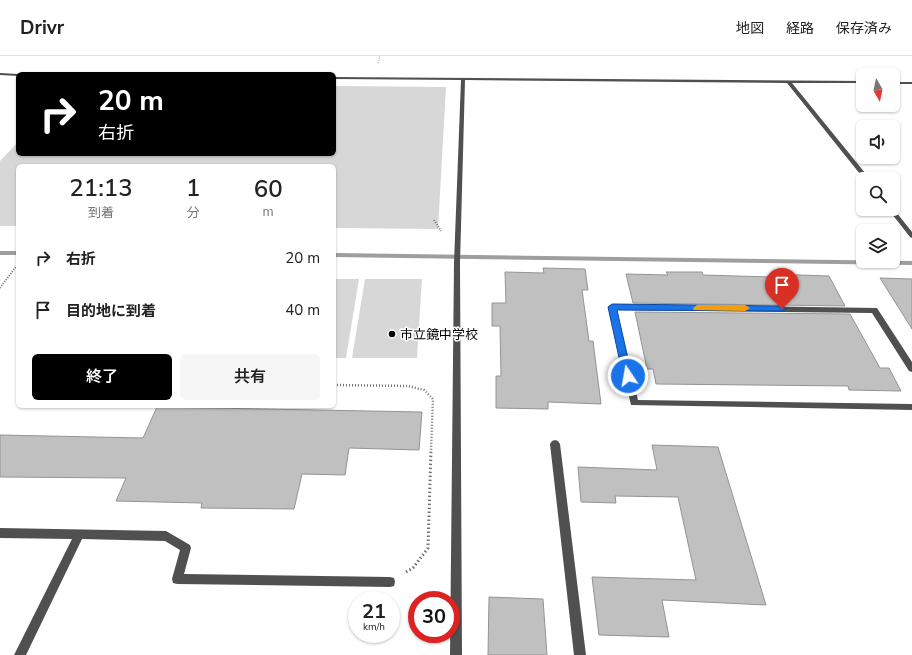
<!DOCTYPE html>
<html lang="ja">
<head>
<meta charset="utf-8">
<style>
	:root { --surface:#fff; --page:#f6f6f6; --text:#222; --muted:#767676; --line:#e0e0e0; --accent:#000 }
	body { margin:0; font-family:"Nunito Sans","Noto Sans JP",sans-serif; background:var(--page); color:var(--text); height:100vh; display:flex; flex-direction:column; font-size:15px; white-space:nowrap }
	* { box-sizing:border-box; margin:0 }
	p { font-size:13px; color:var(--muted) }
	.icon { flex:none; width:22px; height:22px; fill:none; stroke:currentColor; stroke-width:2; stroke-linecap:round; stroke-linejoin:round }
	.map { position:relative; flex:1; overflow:hidden }
	.details { position:absolute; left:16px; top:108px; width:320px; height:244px; display:flex; flex-direction:column; background:var(--surface); border-radius:6px; box-shadow:0 1px 3px #0004 }
	.details>* { flex:none }
	.guide { position:absolute; left:16px; top:16px; width:320px; height:84px; border-radius:6px; box-shadow:0 1px 3px #0004; background:#000; color:#fff; overflow:hidden }
	.needle { width:26px; rotate:171deg }
	.buttons { position:absolute; left:856px; top:12px; display:grid; gap:8px }
	.buttons a { display:grid; place-items:center; width:44px; height:44px; border-radius:6px; background:var(--surface); box-shadow:0 1px 3px #0004; font-size:20px }
	.speed { position:absolute; left:348px; top:535px; display:flex; gap:8px; font-size:20px; font-weight:700; text-align:center }
	.speed>* { display:grid; place-content:center; width:52px; height:52px; border-radius:50%; background:var(--surface); box-shadow:0 1px 3px #0004; line-height:1 }
	.speed small { font-size:10px; font-weight:400 }
	.speed .limit { border:6px solid #d22; background:#fff; color:#111 }
	.pin { position:absolute; display:grid; place-items:center; width:34px; height:34px; color:#fff; margin:-41px -17px; border-radius:50% 50% 50% 0; rotate:-45deg; box-shadow:0 0 4px #0007 }
	.pin .icon { rotate:45deg }
	.me { position:absolute; width:44px; margin:-22px; rotate:348deg; stroke-linejoin:round; filter:drop-shadow(0 0 3px #0008) }
	.turn { display:flex; align-items:center; gap:14px; height:84px; padding:0 16px; font-size:18px }
	.turn .icon { width:52px; height:52px; stroke-width:2.5 }
	.turn b { display:block; font-size:28px; line-height:34px }
	.eta { display:flex; justify-content:space-evenly; align-items:center; height:68px; text-align:center }
	.eta b { font-size:24px; font-weight:600; line-height:28px }
	.cta { display:flex; gap:8px; margin-top:auto; padding:8px 16px }
	.cta a { flex:1; height:46px; border-radius:6px; background:var(--accent); color:#fff; font-size:16px; font-weight:600; line-height:46px; text-align:center }
	.cta a+a { background:var(--page); color:var(--text) }
	ul { padding:0; list-style:none }
	li { display:flex; align-items:center; gap:12px; height:52px; padding:0 16px }
	li div { flex:1 }
	li b { display:block; font-size:15px }
	li em { font-style:normal }
	header { display:flex; align-items:center; gap:24px; box-sizing:border-box; height:56px; padding:0 20px; background:var(--surface); border-bottom:1px solid var(--line) }
	header strong { font-size:19px }
	nav { display:flex; gap:22px; margin-inline-start:auto; font-size:14px }
	.map>svg:first-child { display:block }
	.green { fill:#d7d7d7 }
	.lines { fill:none; stroke-linecap:round; stroke-linejoin:round }
	.stream { fill:#9e9e9e; fill-rule:evenodd }
	.building { fill:#c0c0c0; stroke:#949494 }
	.path-far3 { stroke:#727272; stroke-width:1.5; stroke-dasharray:0.5 1.5; stroke-linecap:butt }
	.path-far2 { stroke:#727272; stroke-width:2; stroke-dasharray:1 1.5; stroke-linecap:butt }
	.path-far1 { stroke:#727272; stroke-width:2.5; stroke-dasharray:1 2; stroke-linecap:butt }
	.path { stroke:#727272; stroke-width:3; stroke-dasharray:1.5 2.5; stroke-linecap:butt }
	.lane { fill:#505050; fill-rule:evenodd }
	.street { fill:#505050; fill-rule:evenodd }
	.route { fill:#1a73e8; stroke:#114b97 }
	.slow { fill:#f59e0b }
	.poi-dot { fill:#000; stroke:#fff; stroke-width:1.5 }
	.labels { text-anchor:middle; stroke-width:3; stroke-linejoin:round; paint-order:stroke }
	.poi-label { font-size:13px; fill:#000; stroke:#fff; text-anchor:start }
</style>
</head>
<body>
<header>
<strong>Drivr</strong>
<nav><a>地図</a><a>経路</a><a>保存済み</a></nav>
</header>
<div class="map">
<svg width="912" height="599" viewBox="0 0 912 599">
	<rect width="100%" height="100%" fill="#fff"/>
	<path class="green" d="M334,30l112,1 -8,142 -104,-1v-62h-316v60h-18v-65l18,-19v12h316z
		M334,223h25l-13,79h-12z
		M365,223h57l-5,79h-65z"/>
	<g class="lines">
		<path class="stream" d="M0,195h18v4h-18z
			M334,197l578,8v4l-578,-8z"/>
	</g>
	<path class="building" d="M543,212l42,1 3,21h-6l7,51h4l8,63 -53,-2v7l-52,-1v-32h5l-1,-50h-8v-23h14l-1,-31 39,1z
		M666,216h36l1,3 68,2 -1,-3 59,2 16,30 -212,-3 -7,-29 42,1z
		M880,222l32,1v50z
		M635,256l215,2 30,54h9l12,23 -52,-1 -1,-4 -192,-2 -3,-15h-6z
		M157,351l265,5 -3,38 -70,-2 -4,27 -43,-1 -8,35 -93,-1 1,-5 -86,-2 10,-23 -126,-1v-42l143,3z
		M652,389l66,2 48,158 -104,-5 7,37 -70,-2 -7,-58 104,3 -18,-83 -63,-1 1,7 -35,-1 -3,-35 79,3z
		M489,541l54,2 4,56h-59z"/>
	<g class="lines">
		<path class="path-far3" d="M378,7l2,-7"/>
		<path class="path-far2" d="M434,164l7,11
			M0,232l18,-24"/>
		<path class="path-far1" d="M334,329l74,1 16,4 9,9 -2,51"/>
		<path class="path" d="M406,516l7,-4 15,-20 3,-99"/>
		<path class="lane" d="M0,472l166,3 24,14 1,3 -7,26 206,3 4,1 1,4 -1,4 -4,1 -213,-3 -4,-1 -1,-4 8,-29 -15,-9 -83,-2 -56,116h-12l58,-116 -72,-1z"/>
		<path class="street" d="M0,17l18,1h2h-2v2l-18,-1z
			M334,21l529,4v2h-71l78,96h-6l-77,-96 -322,-3 -5,183 2,392h-12l4,-392 7,-183 -127,-1z
			M893,26h19v2h-19z
			M893,152l19,24v6l-2,-1 -22,-28h5z
			M612,248l265,4 35,54v10l-3,-1 -37,-58 -256,-3 22,90 274,4v6l-281,-5 -23,-98z
			M555,384l3,1 2,3 26,211h-12l-24,-211 2,-3z"/>
	</g>
	<path class="route" d="M612,248l170,2 4,3 -4,2 -165,-1 15,66 -4,3 -5,-3 -15,-69z"/>
	<path class="slow" d="M697,249h48l5,3 -5,3 -51,-1 -1,-2z"/>
	<circle class="poi-dot" cx="392" cy="278" r="4"/>
	<g class="labels">
		<g class="poi-label">
			<text x="400" y="283">市立鏡中学校</text>
		</g>
	</g>
</svg>
<div class="buttons">
<a><svg class="needle" viewBox="-14 -14 28 28"><path d="M0-13l5 13h-10z" fill="#e53935"/><path d="M0 13l5-13h-10z" fill="#767676"/></svg></a>
<a><svg class="icon" aria-label="sound" viewBox="0 0 24 24"><path d="M4 9h4l5-4v14l-5-4H4zM17 9q2 3 0 6"/></svg></a>
<a><svg class="icon" aria-label="search" viewBox="0 0 24 24"><circle cx="10" cy="10" r="6"/><path d="M15 15l6 6"/></svg></a>
<a><svg class="icon" aria-label="layers" viewBox="0 0 24 24"><path d="M12 4l9 5-9 5-9-5zM3 14l9 5 9-5"/></svg></a>
</div>
<div class="speed"><div>21<small>km/h</small></div><div class="limit">30</div></div>
<div class="pin" style="left:782px;top:253px;background:#d93025"><svg class="icon" aria-label="arrive" viewBox="0 0 24 24"><path d="M6 21V4h12l-3 4 3 4H6"/></svg></div>
<svg class="me" style="left:628px;top:320px" viewBox="-20 -20 40 40"><circle r="17" fill="#1a73e8" stroke="#fff" stroke-width="3"/><path d="M0-11L8 9 0 5-8 9z" fill="#fff"/></svg>
<div class="guide">
<div class="turn"><svg class="icon" aria-label="right" viewBox="0 0 24 24"><path d="M7 20v-9h11M14 6l5 5-5 5"/></svg><div><b>20 m</b>右折</div></div>
</div>
<section class="details">
<div class="eta">
<div><b>21:13</b><p>到着</p></div>
<div><b>1</b><p>分</p></div>
<div><b>60</b><p>m</p></div>
</div>
<ul>
<li><svg class="icon" aria-label="right" viewBox="0 0 24 24"><path d="M7 20v-9h11M14 6l5 5-5 5"/></svg><div><b>右折</b></div><em>20 m</em></li>
<li><svg class="icon" aria-label="arrive" viewBox="0 0 24 24"><path d="M6 21V4h12l-3 4 3 4H6"/></svg><div><b>目的地に到着</b></div><em>40 m</em></li>
</ul>
<div class="cta"><a>終了</a><a>共有</a></div>
</section>
</div>
</body>
</html>
